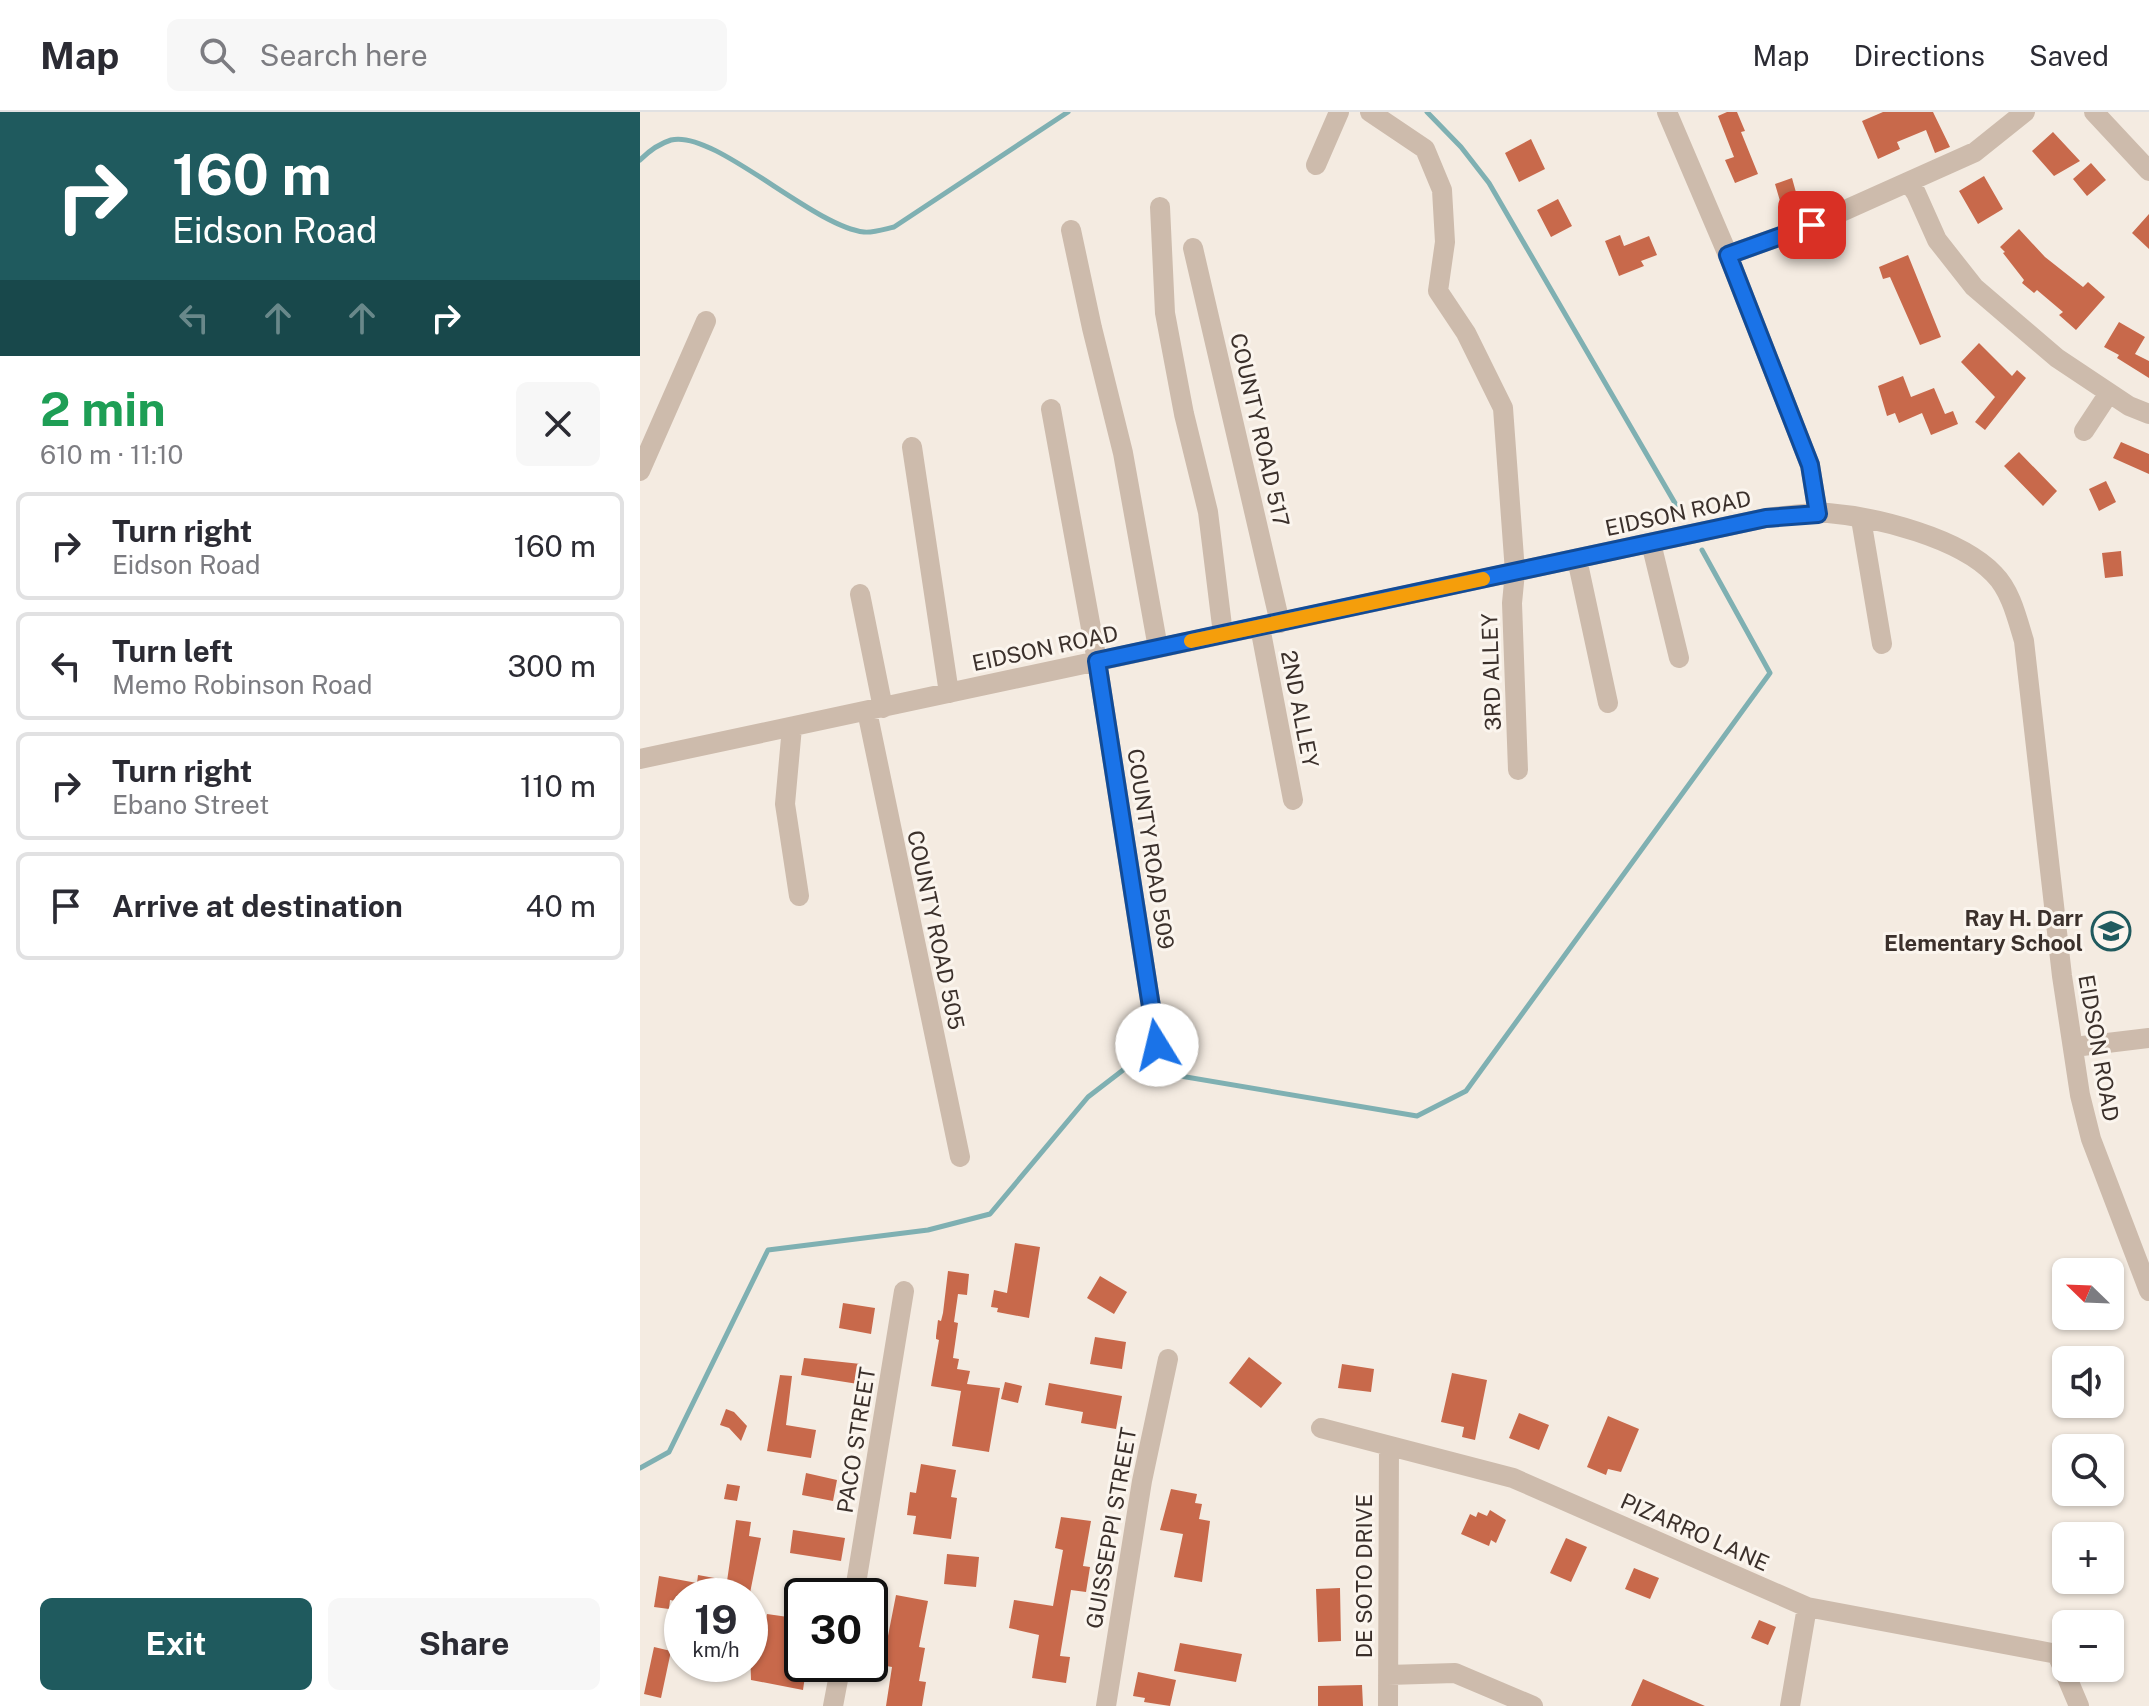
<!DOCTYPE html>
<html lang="en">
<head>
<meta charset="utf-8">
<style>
	:root { --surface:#fff; --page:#f7f7f7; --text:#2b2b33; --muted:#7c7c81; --line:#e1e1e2; --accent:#1f5a5e }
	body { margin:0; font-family:"Public Sans",sans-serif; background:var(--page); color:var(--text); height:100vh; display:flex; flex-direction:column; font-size:30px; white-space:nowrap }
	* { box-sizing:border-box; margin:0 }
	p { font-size:26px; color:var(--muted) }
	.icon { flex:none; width:44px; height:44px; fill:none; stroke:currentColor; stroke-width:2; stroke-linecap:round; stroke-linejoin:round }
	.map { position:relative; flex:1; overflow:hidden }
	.details { display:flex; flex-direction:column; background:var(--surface); width:640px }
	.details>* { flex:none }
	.top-card { background:#1f5a5e; color:#fff; overflow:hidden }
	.needle { width:52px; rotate:293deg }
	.controls { position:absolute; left:1412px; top:1146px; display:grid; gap:16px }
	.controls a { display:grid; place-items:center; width:72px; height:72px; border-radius:12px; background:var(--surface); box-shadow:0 2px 6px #0004; font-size:40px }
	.speed { position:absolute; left:24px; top:1466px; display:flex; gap:16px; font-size:40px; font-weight:700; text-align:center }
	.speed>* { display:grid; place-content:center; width:104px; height:104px; border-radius:50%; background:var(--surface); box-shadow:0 2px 6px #0004; line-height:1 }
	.speed small { font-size:20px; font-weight:400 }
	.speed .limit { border:4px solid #111; border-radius:12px; background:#fff; color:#111 }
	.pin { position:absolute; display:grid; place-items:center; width:68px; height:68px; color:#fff; margin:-34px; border-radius:16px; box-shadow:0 4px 12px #0006 }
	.me { position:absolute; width:88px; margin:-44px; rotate:351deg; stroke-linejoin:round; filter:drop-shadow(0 0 6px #0008) }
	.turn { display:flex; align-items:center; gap:28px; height:168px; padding:0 40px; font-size:36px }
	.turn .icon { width:104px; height:104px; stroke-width:2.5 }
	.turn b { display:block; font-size:56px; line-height:68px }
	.lanes { display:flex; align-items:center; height:76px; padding:0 40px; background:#0003; justify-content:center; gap:40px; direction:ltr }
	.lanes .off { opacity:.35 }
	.round { display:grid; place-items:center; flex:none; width:84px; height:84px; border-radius:12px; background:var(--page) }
	.headline { display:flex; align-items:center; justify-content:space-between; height:136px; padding:0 40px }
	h1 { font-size:48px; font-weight:700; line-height:60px; color:#1e9e55 }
	.button { display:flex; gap:16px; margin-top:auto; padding:16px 40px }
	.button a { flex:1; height:92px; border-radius:12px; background:var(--accent); color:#fff; font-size:32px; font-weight:700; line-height:92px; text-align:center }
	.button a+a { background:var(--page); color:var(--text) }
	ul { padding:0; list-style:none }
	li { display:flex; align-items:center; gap:24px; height:108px; margin:0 16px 12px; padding:0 24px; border:4px solid var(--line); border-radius:12px }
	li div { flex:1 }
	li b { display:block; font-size:30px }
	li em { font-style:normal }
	header { display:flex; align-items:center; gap:48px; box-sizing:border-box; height:112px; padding:0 40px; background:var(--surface); border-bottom:2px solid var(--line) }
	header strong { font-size:38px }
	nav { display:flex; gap:44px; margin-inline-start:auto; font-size:28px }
	.search { width:560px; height:72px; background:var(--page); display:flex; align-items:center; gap:20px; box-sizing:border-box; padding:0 28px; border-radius:12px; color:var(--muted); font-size:30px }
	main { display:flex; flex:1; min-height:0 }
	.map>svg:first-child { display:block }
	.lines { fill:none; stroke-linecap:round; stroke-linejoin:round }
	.stream { stroke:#7fb0b2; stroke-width:5 }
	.building { fill:#c8694b }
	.minor { stroke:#cdbbac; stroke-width:20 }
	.route-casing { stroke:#114b97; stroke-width:20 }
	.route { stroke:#1a73e8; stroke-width:14 }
	.slow { stroke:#f59e0b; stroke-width:14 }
	.labels { text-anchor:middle; stroke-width:6; stroke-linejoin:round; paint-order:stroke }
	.street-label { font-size:22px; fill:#3b302b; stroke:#fbf5ee }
	.poi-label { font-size:22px; font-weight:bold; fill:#3b302b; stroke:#fbf5ee; text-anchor:end }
</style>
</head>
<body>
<header>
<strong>Map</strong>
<div class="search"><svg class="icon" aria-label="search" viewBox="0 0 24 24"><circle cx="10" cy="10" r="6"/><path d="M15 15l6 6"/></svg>Search here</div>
<nav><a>Map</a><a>Directions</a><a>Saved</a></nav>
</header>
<main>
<section class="details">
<div class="top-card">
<div class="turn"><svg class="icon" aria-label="right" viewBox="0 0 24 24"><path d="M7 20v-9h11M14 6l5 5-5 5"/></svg><div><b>160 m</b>Eidson Road</div></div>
<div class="lanes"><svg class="icon off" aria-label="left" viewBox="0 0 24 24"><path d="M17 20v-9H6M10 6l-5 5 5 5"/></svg><svg class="icon off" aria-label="ahead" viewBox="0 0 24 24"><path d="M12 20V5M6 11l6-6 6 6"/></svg><svg class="icon off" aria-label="ahead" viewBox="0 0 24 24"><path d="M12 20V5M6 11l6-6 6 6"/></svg><svg class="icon" aria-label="right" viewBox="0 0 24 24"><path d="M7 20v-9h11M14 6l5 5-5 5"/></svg></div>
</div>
<div class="headline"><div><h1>2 min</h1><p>610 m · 11:10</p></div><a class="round"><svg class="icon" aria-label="close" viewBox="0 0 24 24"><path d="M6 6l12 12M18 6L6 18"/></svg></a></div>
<ul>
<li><svg class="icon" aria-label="right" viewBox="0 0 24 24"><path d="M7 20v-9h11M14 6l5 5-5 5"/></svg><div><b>Turn right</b><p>Eidson Road</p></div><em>160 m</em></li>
<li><svg class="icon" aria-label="left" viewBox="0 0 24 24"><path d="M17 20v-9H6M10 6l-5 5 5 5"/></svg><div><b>Turn left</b><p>Memo Robinson Road</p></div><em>300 m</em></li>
<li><svg class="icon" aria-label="right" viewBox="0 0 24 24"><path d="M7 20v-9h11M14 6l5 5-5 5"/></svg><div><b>Turn right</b><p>Ebano Street</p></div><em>110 m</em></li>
<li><svg class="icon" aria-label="arrive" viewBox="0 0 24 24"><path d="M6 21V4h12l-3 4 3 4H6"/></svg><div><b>Arrive at destination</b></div><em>40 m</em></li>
</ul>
<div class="button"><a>Exit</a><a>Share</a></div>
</section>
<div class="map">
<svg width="1509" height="1594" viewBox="0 0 1509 1594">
	<rect width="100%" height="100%" fill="#f4ebe1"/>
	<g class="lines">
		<path class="stream" d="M787,0l34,35 28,36 190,327
			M0,48c9,-9 18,-16 31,-20 43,-11 141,86 193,92 9,1 21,-3 30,-5l174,-115
			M0,1356l29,-16 99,-202 160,-20 62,-16 98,-117 39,-30 290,49 49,-25 304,-418 -68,-123"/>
	</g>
	<path class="building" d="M1087,0h10l8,19 -4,1 17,42 -23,9 -10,-23 9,-3 -16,-41z
		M1243,0h50l17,35 -15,6 -9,-23 -29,12 3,7 -22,10 -16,-38z
		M1413,20l27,29 -26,15 -22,-25z
		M891,27l14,30 -26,13 -14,-29z
		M1451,51l15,17 -19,16 -14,-17z
		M1344,64l19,33 -25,15 -19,-33z
		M1152,66l5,18 -17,5 -5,-17z
		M918,87l14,27 -21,11 -14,-27z
		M1509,102v35l-17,-16z
		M1379,117l26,28 38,30 5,-5 17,15 -29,33 -17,-15 4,-3 -26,-22 -3,3 -12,-10 2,-3 -21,-27 2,-1 -5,-5z
		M980,123l4,11 25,-10 8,19 -16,6 3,5 -25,10 -14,-35z
		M1268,143l33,82 -21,8 -30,-68 -7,2 -4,-12z
		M1479,210l26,15 -10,17 14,7v17l-32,-20 2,-3 -15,-8z
		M1339,231l33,33 5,-6 9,8 -41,52 -10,-8 20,-25 -34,-35z
		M1263,264l8,21 23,-9 11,26 8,-3 5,13 -27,11 -9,-22 -23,10 -4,-10 -8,3 -9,-30z
		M1481,330l28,12v20l-36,-16z
		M1379,340l38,39 -14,15 -39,-40z
		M1466,369l10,21 -17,9 -10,-22z
		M1481,439l2,25 -18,2 -3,-25z
		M375,1131l25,4 -11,71 -32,-6 1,-4 -7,-1 3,-17 13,3z
		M308,1159l21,3 -2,21 -9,-1 -4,28 4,1 -5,35 6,1 -2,10 13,2 -3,13 33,4 -11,64 -37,-6 9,-55 -30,-5 8,-46 -3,-1v-3l2,-16 3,1 2,-8z
		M460,1164l27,16 -13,22 -27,-16z
		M203,1191l32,5 -4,26 -32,-6z
		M455,1225l31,5 -4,27 -32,-5z
		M609,1245l33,26 -21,25 -32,-25z
		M164,1246l57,6 -3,20 -57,-9z
		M702,1252l32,5 -3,23 -33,-4z
		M812,1261l35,7 -12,60 -13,-3 2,-10 -23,-5z
		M140,1263l12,1 -6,49 30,5 -5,28 -44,-7z
		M365,1270l17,4 -4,17 -17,-4z
		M409,1271l73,13 -6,33 -35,-6 2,-11 -38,-7z
		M86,1297l8,3 13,14 -6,15 -12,-13 -9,-3z
		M879,1301l30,12 -10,25 -30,-12z
		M968,1304l31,13 -18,43 -13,-3 -2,6 -19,-8z
		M281,1352l35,6 -5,27 6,1 -6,41 -38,-5 3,-18 -9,-1 3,-23 6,1z
		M166,1361l31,7 -4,21 -31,-6z
		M87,1372l13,2 -3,15 -13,-2z
		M531,1377l26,5 -2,9 7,1 -3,15 11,2 -8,61 -28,-5 9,-43 -23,-4z
		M850,1398l16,10 -10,23 -5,-3 -2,6 -28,-12 9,-20 6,3 2,-5 9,4z
		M421,1405l30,4 -8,45 7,1 -4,25 -15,-2 -11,66 10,1 -4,26 -34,-5 7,-43 -30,-7 5,-28 39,6 10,-56 -8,-2z
		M96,1408l15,2 -2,14 12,2 -11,55 -18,-3v6h-56l-1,5 -5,-1 -1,9 -15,-2 5,-31 38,7 1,-8 22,4 -1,7 7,2z
		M153,1418l52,8 -4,23 -51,-8z
		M926,1426l21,9 -16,35 -21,-9z
		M307,1442l32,3 -3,30 -32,-3z
		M994,1456l25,10 -9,21 -25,-10z
		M700,1476l1,53 -23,1 -2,-53z
		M256,1483l32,6 -9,46 6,1 -6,33 7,1 -4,24h-36l6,-39 -17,-3 5,-25 7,2z
		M127,1502l35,5 -5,49 9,1 -3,21 -52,-10 -1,-36 13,2z
		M1119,1508l17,7 -8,18 -17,-7z
		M540,1531l62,11 -6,28 -62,-11z
		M14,1535l17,4 -10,47 -17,-4z
		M498,1560l38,8 -6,26 -26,-4 1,-4 -12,-2z
		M1003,1567l62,27h-74z
		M722,1573l1,21h-45v-20z"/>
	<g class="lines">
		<path class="minor" d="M730,0l55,37 17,41 3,52 -7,49 28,42 37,75 12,164 -3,31 6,167
			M1027,0l61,143 82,210 8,49
			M1454,0l55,59
			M676,53l23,-53
			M1269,71l7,10 21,47 37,47 83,71 72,48 20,8
			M520,95l5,106 19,101 24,98 15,122
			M431,118l21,98 31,125 35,195
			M553,136l87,375
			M1088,143l84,-30 163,-73 50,-40
			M411,297l46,252 60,384
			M1444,319l25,-38
			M272,335l37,246
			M0,359l66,-150
			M1221,407l21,125
			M1011,431l28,115
			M937,447l31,144
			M220,482l23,114
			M620,515l33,173
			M227,599l93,446
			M152,615l-7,77 14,92
			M0,647l1126,-241c20,-2 42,-6 62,-5 49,4 132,25 166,61 17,17 23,44 30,67l38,335 18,119 11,44 58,152
			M1434,935l75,-9
			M681,1316l192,50 294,129 250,47 22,52
			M214,1484l50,-305
			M748,1563l67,-2 78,33
			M193,1594l8,-42
			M466,1594l36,-225 26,-122
			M748,1594l1,-260
			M1150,1594l17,-99"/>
	</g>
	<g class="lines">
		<g class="route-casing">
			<path id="route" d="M517,933l-60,-384 669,-143 52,-4 -8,-49 -82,-210 84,-30"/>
		</g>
		<use href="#route" class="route"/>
		<path class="slow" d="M551,529l292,-62"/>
	</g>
	<defs>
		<g id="school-ring" transform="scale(2)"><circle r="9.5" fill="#fbf5ee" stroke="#1f5a5e" stroke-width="1.5"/><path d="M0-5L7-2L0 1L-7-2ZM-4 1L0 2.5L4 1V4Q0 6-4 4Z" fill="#1f5a5e"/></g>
	</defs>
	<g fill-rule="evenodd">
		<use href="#school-ring" x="1471" y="819"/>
	</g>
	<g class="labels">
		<g class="street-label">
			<text transform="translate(620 318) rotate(77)" y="8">COUNTY ROAD 517</text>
			<text transform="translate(1038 401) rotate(-12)" y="8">EIDSON ROAD</text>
			<text transform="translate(405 536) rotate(-12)" y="8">EIDSON ROAD</text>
			<text transform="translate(851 560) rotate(-92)" y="8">3RD ALLEY</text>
			<text transform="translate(660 597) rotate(79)" y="8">2ND ALLEY</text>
			<text transform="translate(511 737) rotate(81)" y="8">COUNTY ROAD 509</text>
			<text transform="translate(296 818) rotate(78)" y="8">COUNTY ROAD 505</text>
			<text transform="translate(1459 936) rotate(80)" y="8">EIDSON ROAD</text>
			<text transform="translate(216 1328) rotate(-81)" y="8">PACO STREET</text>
			<text transform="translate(471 1416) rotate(-80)" y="8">GUISSEPPI STREET</text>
			<text transform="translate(1055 1420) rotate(24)" y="8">PIZARRO LANE</text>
			<text transform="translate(724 1464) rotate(-90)" y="8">DE SOTO DRIVE</text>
		</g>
		<g class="poi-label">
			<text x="1443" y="814">Ray H. Darr<tspan x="1443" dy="25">Elementary School</tspan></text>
		</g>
	</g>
</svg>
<div class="controls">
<a><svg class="needle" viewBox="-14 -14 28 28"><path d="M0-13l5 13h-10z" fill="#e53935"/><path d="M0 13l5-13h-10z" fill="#7c7c81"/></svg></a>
<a><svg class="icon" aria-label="sound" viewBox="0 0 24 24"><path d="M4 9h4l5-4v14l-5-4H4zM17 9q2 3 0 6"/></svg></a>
<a><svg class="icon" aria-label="search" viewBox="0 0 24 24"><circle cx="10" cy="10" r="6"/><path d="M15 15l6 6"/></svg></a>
<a>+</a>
<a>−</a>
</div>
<div class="speed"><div>19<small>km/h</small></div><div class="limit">30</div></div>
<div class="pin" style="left:1172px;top:113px;background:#d93025"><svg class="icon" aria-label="arrive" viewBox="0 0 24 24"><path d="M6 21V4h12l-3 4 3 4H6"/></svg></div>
<svg class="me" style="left:517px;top:933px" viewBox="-20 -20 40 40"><circle r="19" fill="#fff"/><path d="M0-13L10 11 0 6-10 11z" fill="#1a73e8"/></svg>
</div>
</main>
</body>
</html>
